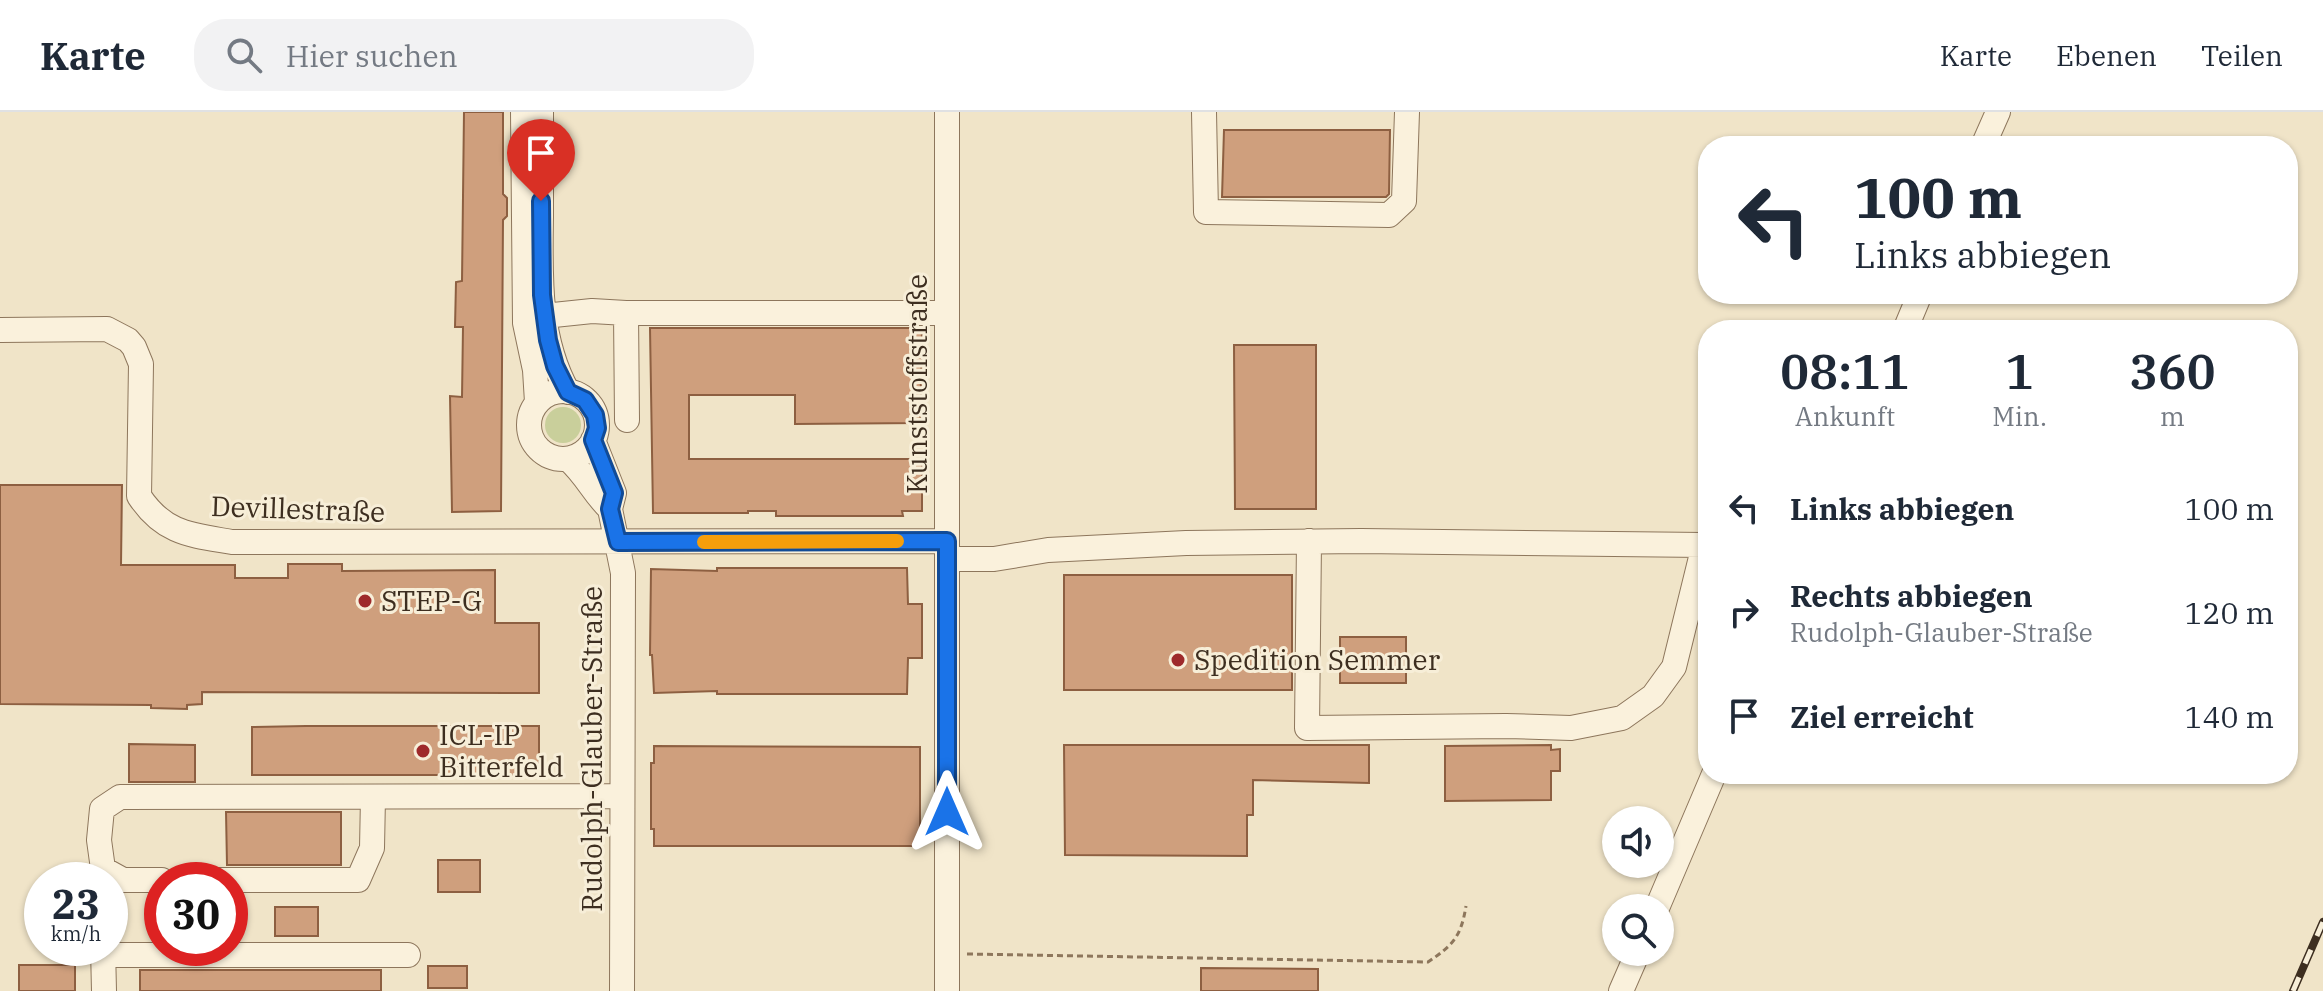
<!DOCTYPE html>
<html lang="de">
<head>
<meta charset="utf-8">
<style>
	:root { --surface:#fff; --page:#f2f2f3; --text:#1f2937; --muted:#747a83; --line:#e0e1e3 }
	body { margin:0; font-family:"IBM Plex Serif",serif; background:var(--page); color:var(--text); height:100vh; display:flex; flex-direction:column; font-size:30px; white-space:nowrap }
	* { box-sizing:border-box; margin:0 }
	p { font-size:26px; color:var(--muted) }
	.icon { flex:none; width:44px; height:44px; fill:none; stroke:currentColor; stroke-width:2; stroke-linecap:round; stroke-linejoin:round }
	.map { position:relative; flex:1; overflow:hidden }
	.side { position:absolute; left:1698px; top:208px; width:600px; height:464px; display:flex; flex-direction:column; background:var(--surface); border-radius:32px; box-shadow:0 2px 6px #0004 }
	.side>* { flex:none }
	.hud { position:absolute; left:1698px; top:24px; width:600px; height:168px; border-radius:32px; box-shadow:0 2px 6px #0004; background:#fff; color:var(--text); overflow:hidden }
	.buttons { position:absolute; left:1602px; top:694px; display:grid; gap:16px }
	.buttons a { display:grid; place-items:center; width:72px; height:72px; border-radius:50%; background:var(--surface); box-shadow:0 2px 6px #0004; font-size:40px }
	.speed { position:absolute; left:24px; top:750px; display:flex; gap:16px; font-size:40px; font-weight:700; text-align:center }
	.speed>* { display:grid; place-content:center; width:104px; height:104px; border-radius:50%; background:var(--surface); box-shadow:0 2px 6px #0004; line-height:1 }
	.speed small { font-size:20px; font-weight:400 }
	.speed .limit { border:12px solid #d22; background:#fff; color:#111 }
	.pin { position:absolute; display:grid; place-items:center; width:68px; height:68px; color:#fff; margin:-82px -34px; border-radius:50% 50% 50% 0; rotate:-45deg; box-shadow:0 0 8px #0007 }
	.pin .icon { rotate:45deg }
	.me { position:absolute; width:88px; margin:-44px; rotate:0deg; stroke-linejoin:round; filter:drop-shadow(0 0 6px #0008) }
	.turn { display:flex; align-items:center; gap:28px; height:168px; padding:0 24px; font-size:36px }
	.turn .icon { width:104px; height:104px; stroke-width:2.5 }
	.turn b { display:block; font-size:56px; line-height:68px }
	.eta { display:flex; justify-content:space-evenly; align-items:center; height:136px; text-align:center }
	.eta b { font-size:48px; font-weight:600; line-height:56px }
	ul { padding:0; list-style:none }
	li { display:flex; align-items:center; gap:24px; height:104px; padding:0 24px }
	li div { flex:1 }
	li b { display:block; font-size:30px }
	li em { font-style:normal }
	header { display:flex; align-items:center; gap:48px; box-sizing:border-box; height:112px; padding:0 40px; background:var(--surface); border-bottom:2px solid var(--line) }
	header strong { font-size:38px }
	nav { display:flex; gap:44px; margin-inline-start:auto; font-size:28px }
	.search { width:560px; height:72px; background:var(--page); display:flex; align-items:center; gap:20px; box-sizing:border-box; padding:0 28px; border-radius:32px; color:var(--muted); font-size:30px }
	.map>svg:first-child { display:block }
	.green { fill:#c9cf9b }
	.building { fill:#cf9f7d; stroke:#8d5f41; stroke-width:2 }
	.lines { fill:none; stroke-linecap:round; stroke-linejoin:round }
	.minor-casing { stroke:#8d765c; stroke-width:26 }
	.path { stroke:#8d765c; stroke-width:3; stroke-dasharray:6 4; stroke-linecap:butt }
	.minor { stroke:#faf1dc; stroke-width:24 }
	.rail-casing { stroke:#3d2e20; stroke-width:8 }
	.rail { stroke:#f7eed8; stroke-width:5; stroke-dasharray:15; stroke-linecap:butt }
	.route-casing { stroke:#114b97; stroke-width:20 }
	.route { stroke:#1a73e8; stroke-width:14 }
	.slow { stroke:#f59e0b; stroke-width:14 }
	.poi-dot { fill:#9e2a2b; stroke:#f7eed8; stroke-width:3 }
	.labels { text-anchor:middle; stroke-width:6; stroke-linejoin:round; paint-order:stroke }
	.street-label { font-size:28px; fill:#3d2e20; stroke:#f7eed8 }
	.poi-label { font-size:28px; fill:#3d2e20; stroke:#f7eed8; text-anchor:start }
</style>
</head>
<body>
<header>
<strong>Karte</strong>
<div class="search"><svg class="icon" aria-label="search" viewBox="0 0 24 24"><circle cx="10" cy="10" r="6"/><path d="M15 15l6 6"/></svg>Hier suchen</div>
<nav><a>Karte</a><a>Ebenen</a><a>Teilen</a></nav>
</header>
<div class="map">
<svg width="2323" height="879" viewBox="0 0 2323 879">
	<rect width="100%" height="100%" fill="#f0e4c8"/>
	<path class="green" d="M545 313a18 18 0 1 1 36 0a18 18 0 1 1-36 0Z"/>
	<path class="building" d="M464,0h39v82l4,4v18l-4,4 -2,291 -49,1 -2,-116 12,1 1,-70h-8l1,-45 6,-1z
		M1224,18h166l-1,64 -3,3h-164z
		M650,216h272l-2,95 -125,1v-29h-106v64h233v52h-20l1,5h-127v-5h-28v2h-95z
		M1234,233h82v164h-81z
		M0,373h122l-1,80h114v13h53v-14h54v7l153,-1v53h44v70l-337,-1v12l-15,1v4l-36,-1v-3l-151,-1z
		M717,456h190l1,36h14v54h-14l-1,36h-190v-3l-63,2 -2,-38h-2l1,-86 66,2z
		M1064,463h228v115h-228z
		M1340,525h66v46h-66z
		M306,614h233v49h-287v-48z
		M129,632l66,1v37h-66z
		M1064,633h305v38l-116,-3v35h-6v41l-182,-1z
		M1551,633v5l9,-1v22h-9v29l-106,1v-55z
		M654,634l266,1v99h-266v-17h-3v-66h3z
		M226,700h115v53h-114z
		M438,748h42v32h-42z
		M275,795h43v29h-43z
		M19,853h56v26h-56z
		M428,854h39v22h-39z
		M1201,856l117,1v22h-117z
		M140,858h241v21h-241z"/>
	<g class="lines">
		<g class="minor-casing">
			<path id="minor" d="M523,0l2,211 10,47 2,32
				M541,0c0,35 0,70 0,105 -1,59 -3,122 27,175
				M947,0v879
				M1204,0l2,100 183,3 15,-14 3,-89
				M1983,34l15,-34
				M626,201h321
				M544,204l48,-5 34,2 1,107
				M0,218l107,-1 21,11 6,7 7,17 -2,132c25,38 52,39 93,46l715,-1
				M1905,218l15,-36
				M529 313a34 34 0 1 1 68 0a34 34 0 1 1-68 0Z
				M593,328l21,53 -4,16 13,64 -1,418
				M568,347c19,17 25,34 42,50
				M947,447h47l54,-9 138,-7 175,-2 343,4 -30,122 -21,29 -31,22 -51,10 -65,-2 -199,2 2,-187
				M162,768h-39l-20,-11 -4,-29 3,-31 18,-12 502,-1
				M217,768h141l14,-32 1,-51
				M1657,796l57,-134
				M103,836l1,43
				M104,843h304
				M1621,879l17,-39"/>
		</g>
		<path class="path" d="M967,842l461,8c25,-17 33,-25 38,-56"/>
		<use href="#minor" class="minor"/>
		<g class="rail-casing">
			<path id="rail" d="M2293,879l30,-69"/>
		</g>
		<use href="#rail" class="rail"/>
	</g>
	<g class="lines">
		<g class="route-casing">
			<path id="route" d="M541,89l1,94 6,45 7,26 13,26 17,8 10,15 2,13 -4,12 21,53 -4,16 8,33 329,-1v271"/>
		</g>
		<use href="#route" class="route"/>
		<path class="slow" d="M704,430l193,-1"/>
	</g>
	<g class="poi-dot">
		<circle cx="365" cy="489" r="8"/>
		<circle cx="1178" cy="548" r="8"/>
		<circle cx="423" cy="639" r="8"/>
	</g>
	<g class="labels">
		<g class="street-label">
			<text transform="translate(917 272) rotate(-90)" y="10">Kunststoffstraße</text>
			<text transform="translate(298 397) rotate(2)" y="10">Devillestraße</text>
			<text transform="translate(592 637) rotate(-90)" y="10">Rudolph-Glauber-Straße</text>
		</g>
		<g class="poi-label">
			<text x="381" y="499">STEP-G</text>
			<text x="1194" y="558">Spedition Semmer</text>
			<text x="439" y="633">ICL-IP<tspan x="439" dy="32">Bitterfeld</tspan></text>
		</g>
	</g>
</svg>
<div class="buttons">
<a><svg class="icon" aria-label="sound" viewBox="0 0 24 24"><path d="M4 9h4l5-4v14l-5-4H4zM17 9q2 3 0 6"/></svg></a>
<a><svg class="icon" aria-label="search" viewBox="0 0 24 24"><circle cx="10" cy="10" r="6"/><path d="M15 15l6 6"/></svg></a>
</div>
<div class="speed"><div>23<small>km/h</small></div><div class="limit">30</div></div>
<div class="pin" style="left:541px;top:89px;background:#d93025"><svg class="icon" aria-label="arrive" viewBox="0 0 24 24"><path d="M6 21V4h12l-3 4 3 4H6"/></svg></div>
<svg class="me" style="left:947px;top:700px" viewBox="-20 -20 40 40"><path d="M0-17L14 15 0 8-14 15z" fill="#1a73e8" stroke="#fff" stroke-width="4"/></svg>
<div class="hud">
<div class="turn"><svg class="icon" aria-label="left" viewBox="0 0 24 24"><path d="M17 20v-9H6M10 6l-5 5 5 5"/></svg><div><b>100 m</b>Links abbiegen</div></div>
</div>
<section class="side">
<div class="eta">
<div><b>08:11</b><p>Ankunft</p></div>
<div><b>1</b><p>Min.</p></div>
<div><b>360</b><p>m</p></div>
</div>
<ul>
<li><svg class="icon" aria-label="left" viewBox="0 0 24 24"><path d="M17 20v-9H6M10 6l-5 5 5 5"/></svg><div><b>Links abbiegen</b></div><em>100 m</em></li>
<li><svg class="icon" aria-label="right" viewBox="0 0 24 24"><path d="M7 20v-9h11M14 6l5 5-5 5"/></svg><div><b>Rechts abbiegen</b><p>Rudolph-Glauber-Straße</p></div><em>120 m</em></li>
<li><svg class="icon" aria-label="arrive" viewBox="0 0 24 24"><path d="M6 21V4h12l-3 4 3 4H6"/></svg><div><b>Ziel erreicht</b></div><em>140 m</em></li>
</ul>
</section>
</div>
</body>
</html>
